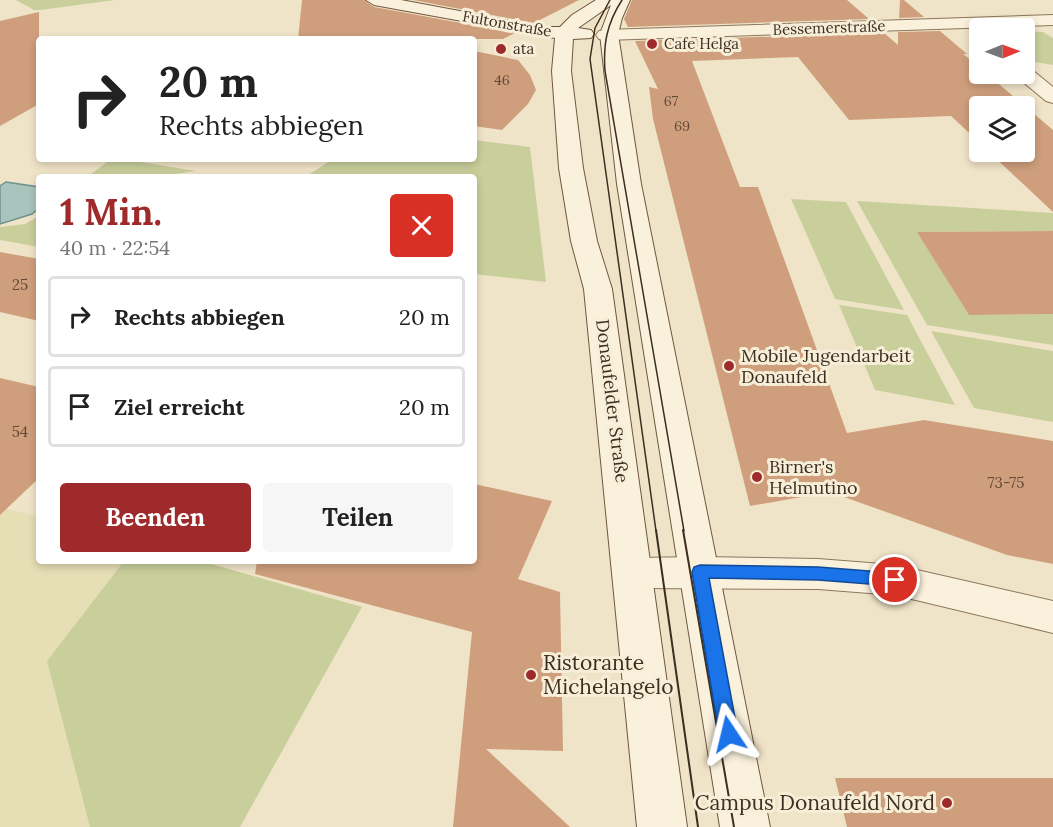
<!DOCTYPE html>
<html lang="de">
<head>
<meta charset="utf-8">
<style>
	:root { --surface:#fff; --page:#f6f6f6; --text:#222; --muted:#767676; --line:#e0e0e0; --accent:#9e2a2b }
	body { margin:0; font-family:Lora,serif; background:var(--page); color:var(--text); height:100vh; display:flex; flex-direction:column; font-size:22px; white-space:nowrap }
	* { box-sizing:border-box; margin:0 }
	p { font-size:20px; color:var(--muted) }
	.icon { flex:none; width:33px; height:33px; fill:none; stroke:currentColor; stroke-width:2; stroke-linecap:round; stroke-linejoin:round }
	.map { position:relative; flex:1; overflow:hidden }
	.details { position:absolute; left:36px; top:174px; width:441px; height:390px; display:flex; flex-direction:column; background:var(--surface); border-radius:6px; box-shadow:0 3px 9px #0003 }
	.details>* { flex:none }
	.hud { position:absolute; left:36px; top:36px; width:441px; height:126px; border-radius:6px; box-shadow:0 3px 9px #0003; background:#fff; color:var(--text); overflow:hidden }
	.needle { width:39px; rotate:89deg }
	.fabs { position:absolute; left:969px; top:18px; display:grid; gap:12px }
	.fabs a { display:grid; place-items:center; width:66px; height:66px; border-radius:6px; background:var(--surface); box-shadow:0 3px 9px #0003; font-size:30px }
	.pin { position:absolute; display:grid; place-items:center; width:51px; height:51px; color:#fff; margin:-26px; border:3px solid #fff; border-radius:50%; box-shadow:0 2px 6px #0007 }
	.me { position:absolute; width:66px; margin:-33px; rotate:350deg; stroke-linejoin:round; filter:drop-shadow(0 0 4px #0008) }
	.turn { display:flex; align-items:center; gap:21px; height:126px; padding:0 24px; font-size:27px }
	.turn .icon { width:78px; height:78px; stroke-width:2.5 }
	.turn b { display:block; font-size:42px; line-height:51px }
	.round { display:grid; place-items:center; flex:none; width:63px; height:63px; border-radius:6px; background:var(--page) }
	.head { display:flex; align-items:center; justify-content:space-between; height:102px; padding:0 24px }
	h1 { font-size:36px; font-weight:700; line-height:45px; color:var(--accent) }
	.cta { display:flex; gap:12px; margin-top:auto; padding:12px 24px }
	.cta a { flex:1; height:69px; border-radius:6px; background:var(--accent); color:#fff; font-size:24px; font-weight:700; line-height:69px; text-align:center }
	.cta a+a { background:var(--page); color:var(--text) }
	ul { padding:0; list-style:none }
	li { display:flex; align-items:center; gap:18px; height:81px; margin:0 12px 9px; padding:0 12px; border:3px solid var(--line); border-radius:6px }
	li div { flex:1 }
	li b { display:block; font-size:22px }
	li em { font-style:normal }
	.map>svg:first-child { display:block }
	.farmland { fill:#e6deb5 }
	.green { fill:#c9cf9b }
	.water { fill:#a9c4bc; stroke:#6f938a; stroke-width:1.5 }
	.building { fill:#cf9f7d }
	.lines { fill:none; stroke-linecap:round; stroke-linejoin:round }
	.street-casing { stroke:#8d765c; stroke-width:2 }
	.secondary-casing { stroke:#6f573f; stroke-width:2 }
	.street { fill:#faf1dc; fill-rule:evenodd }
	.secondary { fill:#faf1dc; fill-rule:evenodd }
	.tram-far1 { stroke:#3d2e20; stroke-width:1.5 }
	.tram { stroke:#3d2e20; stroke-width:2 }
	.route { fill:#1a73e8; stroke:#114b97; stroke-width:1.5 }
	.poi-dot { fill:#9e2a2b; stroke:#f7eed8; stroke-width:2 }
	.labels { text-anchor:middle; stroke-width:6; stroke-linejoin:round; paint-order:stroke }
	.far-number-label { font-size:14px; fill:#624a37 }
	.far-street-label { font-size:15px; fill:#3d2e20; stroke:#f7eed8 }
	.far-poi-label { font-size:15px; fill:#3d2e20; stroke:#f7eed8; text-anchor:start }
	.number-label { font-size:15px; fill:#624a37 }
	.poi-label { font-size:18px; fill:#3d2e20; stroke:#f7eed8; text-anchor:start }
	.street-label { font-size:18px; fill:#3d2e20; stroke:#f7eed8 }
	.near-poi-label { font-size:21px; fill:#3d2e20; stroke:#f7eed8; text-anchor:start }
</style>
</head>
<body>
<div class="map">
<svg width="1053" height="827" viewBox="0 0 1053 827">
	<rect width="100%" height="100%" fill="#f0e4c8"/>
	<path class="farmland" d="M0,507l39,10v44h85l-77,100 43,166h-90z"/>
	<path class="green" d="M16,0h99l-75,10h-6z
		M1025,31l18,1 10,6v27l-18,-3 -10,-6z
		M474,140l56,7 16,135 -72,-8v-97h-169l28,-18h141z
		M111,159h11l74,12 -44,6h-65z
		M791,199l55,3 58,108 -69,-11z
		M857,201l196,12v18l-135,1 51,83 84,-1v31l-126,-20z
		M39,216v31l-39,-7v-13l25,-3z
		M839,305l68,10 48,90 -80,-15z
		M931,331l122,20v71l-79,-14z
		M124,561h77l161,46 -122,220h-150l-43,-166z"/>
	<path class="water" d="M6,182l33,5v21l-7,6 -32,10v-38z"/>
	<path class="building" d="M302,0h62l10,7 141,26 -12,6h-205z
		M413,0h166l-45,23z
		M632,0h215l22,19 -241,8 -4,-8z
		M900,0h4l20,17 -25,1z
		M39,12v92l-39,22v-105z
		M940,31l27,23h-4l17,13v7h7l66,56v82l-64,-60h35v-46h-44v37l-29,-27 -102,4 -51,-63 -106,4 48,126h18l89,246 77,-13 129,21v123l-46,-9 -177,-63 -80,14 -97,-387 -4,-32 9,2 -23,-48 249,-8 14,12v-13z
		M474,51l44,9 12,15 6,15 -8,14 -26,26 -28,-4z
		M1053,231v83l-84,1 -52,-83z
		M0,252l39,7v62l-39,-9z
		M0,378l39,9v91l-39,37z
		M474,484l78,17 -34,78 42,13 3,159 -77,-2 84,78h-117l19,-195 -217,-58 2,-13h217z
		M835,778h218v49h-206z"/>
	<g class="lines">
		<g class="street-casing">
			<path id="street" d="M1053,15v10l-448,15 -6,-1 -3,-4 3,-4 6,-1z
				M1024,67l7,2 22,18v16l-7,-2 -29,-24 -2,-3h9z
				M700,557l118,2 77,6 158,36v32l-158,-38 -77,-6 -184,-1 -14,-4 -6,-11 6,-11 14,-4z"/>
		</g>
		<g class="secondary-casing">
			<path id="secondary" d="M366,0h35l143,27h16l12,-12 24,-15h34l-8,18 -4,16 23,150 129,643h-50l-103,-643 -17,-150 11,-29 -33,23 13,2 3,4 -3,4 -18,1 -2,32 12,97 14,73 15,48 75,538h-50l-53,-538 -13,-48 -12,-73 -7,-97 3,-33 -181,-33z"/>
		</g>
		<use href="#street" class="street"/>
		<use href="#secondary" class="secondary"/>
		<path class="tram-far1" d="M610,0l-15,28 -5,31 66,472
			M622,0c-15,23 -19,44 -17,71l79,460"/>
		<path class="tram" d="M656,530l42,297
			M683,530l51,297"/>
	</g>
	<path class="route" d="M700,565l118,2 77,6 6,2 3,5 -3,4 -6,2 -77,-6 -109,-2 29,156 -3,6 -6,2 -7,-2 -3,-6 -27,-162 2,-5z"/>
	<g class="poi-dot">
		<circle cx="652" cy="44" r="6"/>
		<circle cx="501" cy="49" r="6"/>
		<circle cx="729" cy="366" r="6"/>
		<circle cx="757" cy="477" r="6"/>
		<circle cx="531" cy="675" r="6"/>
		<circle cx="947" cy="803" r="6"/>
	</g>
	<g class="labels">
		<g class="far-number-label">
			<text x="502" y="85">46</text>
			<text x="671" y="106">67</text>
			<text x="682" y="131">69</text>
		</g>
		<g class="far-street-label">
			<text transform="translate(507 24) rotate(10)" y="5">Fultonstraße</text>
			<text transform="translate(829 28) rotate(-2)" y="5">Bessemerstraße</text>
		</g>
		<g class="far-poi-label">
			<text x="664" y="49">Cafe Helga</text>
			<text x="513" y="54">ata</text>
		</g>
		<g class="number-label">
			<text x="20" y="290">25</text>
			<text x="20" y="437">54</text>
			<text x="1006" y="488">73-75</text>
		</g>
		<g class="poi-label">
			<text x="741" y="362">Mobile Jugendarbeit<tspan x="741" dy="21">Donaufeld</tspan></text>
			<text x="769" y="473">Birner's<tspan x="769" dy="21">Helmutino</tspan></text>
		</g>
		<g class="street-label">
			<text transform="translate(612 401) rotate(83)" y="6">Donaufelder Straße</text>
		</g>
		<g class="near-poi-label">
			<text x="543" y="670">Ristorante<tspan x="543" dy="24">Michelangelo</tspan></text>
			<text x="935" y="810" text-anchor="end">Campus Donaufeld Nord</text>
		</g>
	</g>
</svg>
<div class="fabs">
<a><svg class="needle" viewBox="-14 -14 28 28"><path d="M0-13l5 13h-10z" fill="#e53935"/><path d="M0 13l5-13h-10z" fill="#767676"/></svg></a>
<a><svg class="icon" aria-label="layers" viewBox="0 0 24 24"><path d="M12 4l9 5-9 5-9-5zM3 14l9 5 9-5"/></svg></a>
</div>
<div class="pin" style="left:895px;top:580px;background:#d93025"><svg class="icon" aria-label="arrive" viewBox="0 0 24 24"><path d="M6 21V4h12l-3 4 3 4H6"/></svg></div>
<svg class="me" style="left:729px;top:734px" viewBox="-20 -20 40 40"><path d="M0-17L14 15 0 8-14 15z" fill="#1a73e8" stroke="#fff" stroke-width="4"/></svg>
<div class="hud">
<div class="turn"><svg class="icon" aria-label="right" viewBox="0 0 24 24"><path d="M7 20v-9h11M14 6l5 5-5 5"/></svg><div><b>20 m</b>Rechts abbiegen</div></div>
</div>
<section class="details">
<div class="head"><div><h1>1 Min.</h1><p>40 m · 22:54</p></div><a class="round" style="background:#d93025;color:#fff"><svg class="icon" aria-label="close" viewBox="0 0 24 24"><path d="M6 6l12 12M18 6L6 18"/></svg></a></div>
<ul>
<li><svg class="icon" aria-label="right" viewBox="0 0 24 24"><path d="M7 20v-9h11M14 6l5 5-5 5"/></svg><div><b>Rechts abbiegen</b></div><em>20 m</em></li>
<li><svg class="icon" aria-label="arrive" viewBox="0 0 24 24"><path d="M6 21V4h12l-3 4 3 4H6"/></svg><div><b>Ziel erreicht</b></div><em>20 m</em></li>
</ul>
<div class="cta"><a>Beenden</a><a>Teilen</a></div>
</section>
</div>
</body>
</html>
